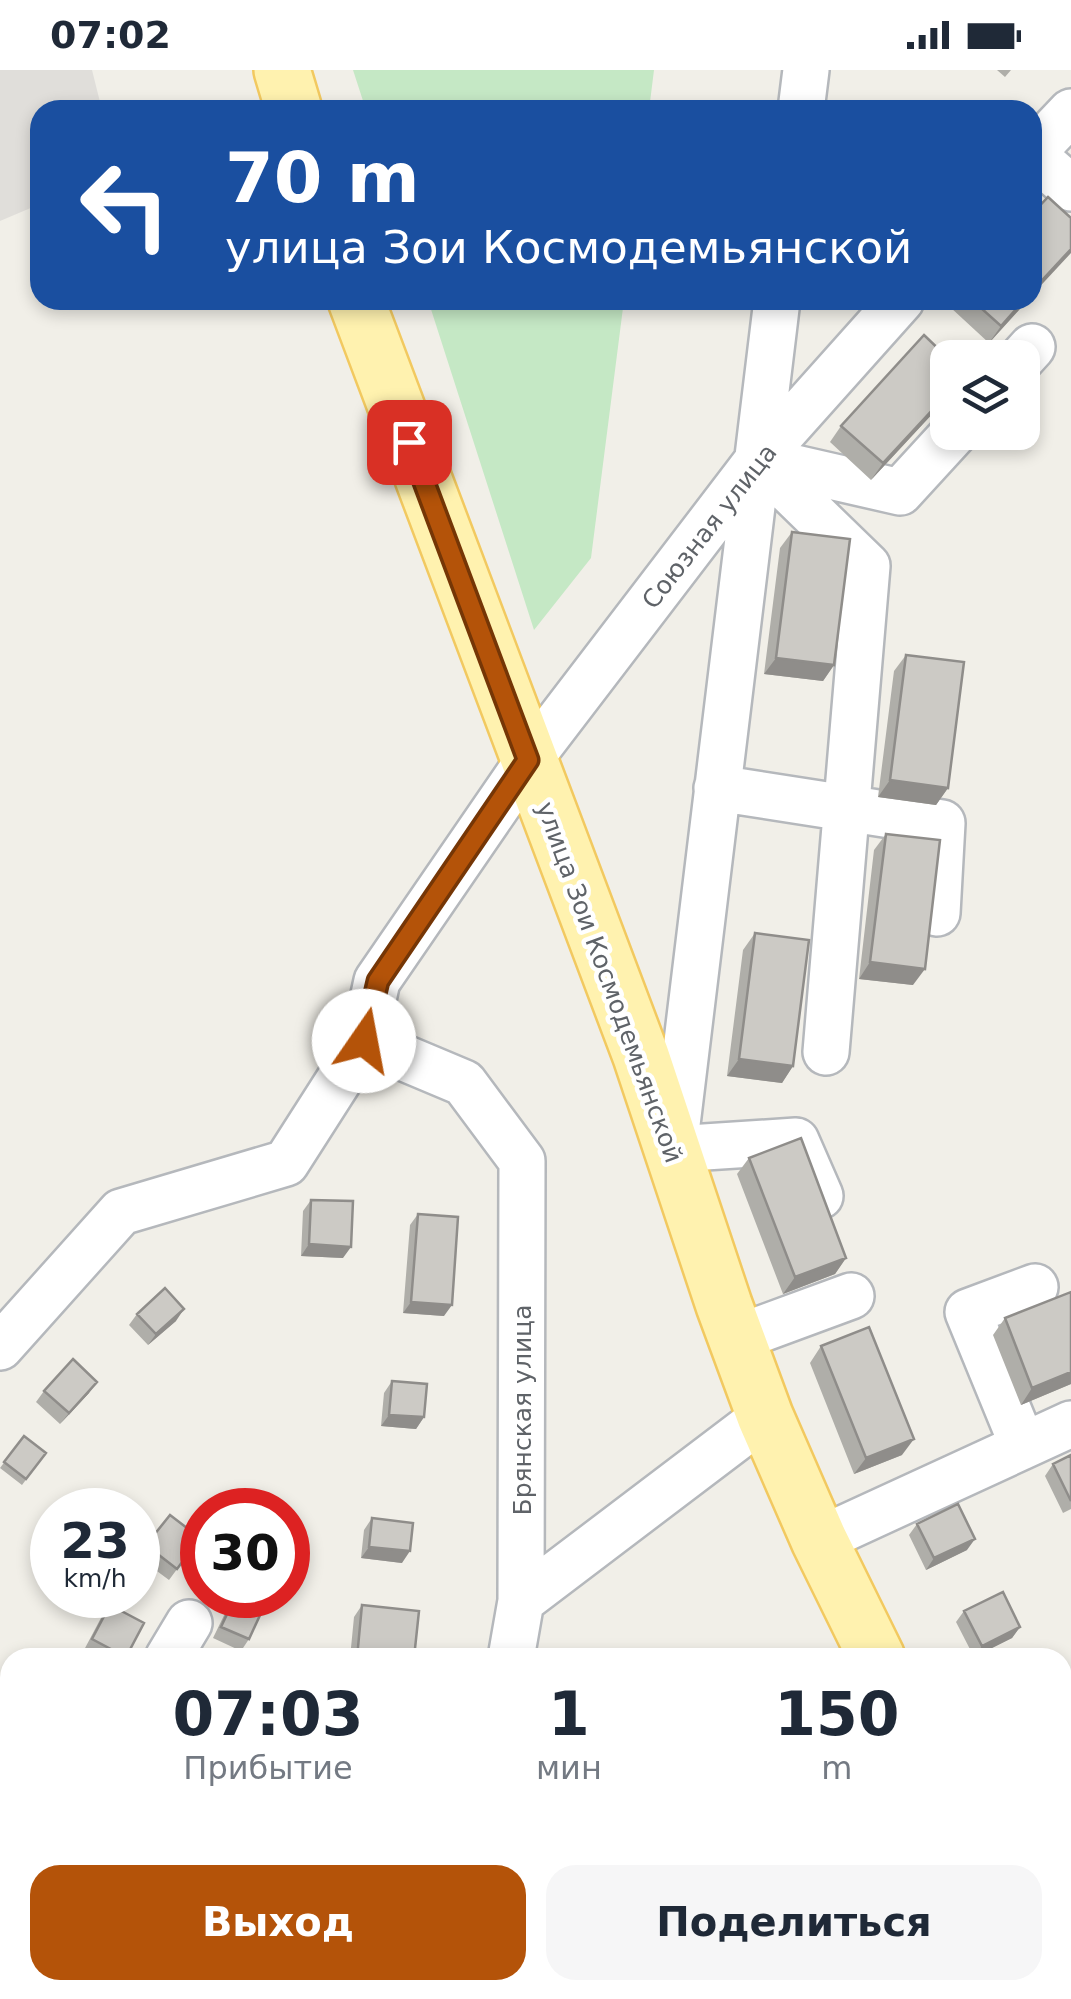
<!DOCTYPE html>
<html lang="ru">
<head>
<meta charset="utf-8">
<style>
	:root { --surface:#fff; --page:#f6f6f7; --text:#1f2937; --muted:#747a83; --accent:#b45309 }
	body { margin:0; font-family:"DejaVu Sans",sans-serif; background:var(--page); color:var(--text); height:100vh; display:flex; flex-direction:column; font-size:38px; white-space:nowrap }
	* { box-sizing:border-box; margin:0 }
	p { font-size:32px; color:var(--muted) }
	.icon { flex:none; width:55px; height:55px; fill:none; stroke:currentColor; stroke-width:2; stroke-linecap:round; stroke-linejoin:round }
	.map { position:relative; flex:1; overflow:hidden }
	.drawer { position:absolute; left:0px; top:1578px; width:1072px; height:352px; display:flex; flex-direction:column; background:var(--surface); border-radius:30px 30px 0 0; box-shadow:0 5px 15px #0003 }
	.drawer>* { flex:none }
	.hud { position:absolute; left:30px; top:30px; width:1012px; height:210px; border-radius:30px; box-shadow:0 5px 15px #0003; background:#1a4fa0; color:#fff; overflow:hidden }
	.tools { position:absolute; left:930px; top:270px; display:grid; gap:20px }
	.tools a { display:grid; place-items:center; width:110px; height:110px; border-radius:20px; background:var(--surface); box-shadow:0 5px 15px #0003; font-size:50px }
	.speed { position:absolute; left:30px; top:1418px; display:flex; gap:20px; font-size:50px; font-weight:700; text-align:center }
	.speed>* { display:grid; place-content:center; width:130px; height:130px; border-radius:50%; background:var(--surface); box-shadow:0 5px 15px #0003; line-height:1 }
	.speed small { font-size:25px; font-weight:400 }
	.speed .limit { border:15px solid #d22; background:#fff; color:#111 }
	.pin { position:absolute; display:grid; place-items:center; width:85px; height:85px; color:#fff; margin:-42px; border-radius:20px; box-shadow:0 5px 15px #0006 }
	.me { position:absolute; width:110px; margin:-55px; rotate:12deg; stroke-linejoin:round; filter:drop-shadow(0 0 8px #0008) }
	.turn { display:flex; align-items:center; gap:35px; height:210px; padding:0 30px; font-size:45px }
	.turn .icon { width:130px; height:130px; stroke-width:2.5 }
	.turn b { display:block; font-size:70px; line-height:85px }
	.eta { display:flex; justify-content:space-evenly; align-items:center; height:170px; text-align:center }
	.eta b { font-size:60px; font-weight:800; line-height:70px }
	.action { display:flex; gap:20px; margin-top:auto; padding:20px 30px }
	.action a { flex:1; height:115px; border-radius:30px; background:var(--accent); color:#fff; font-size:40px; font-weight:800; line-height:115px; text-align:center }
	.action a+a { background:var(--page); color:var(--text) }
	.status { display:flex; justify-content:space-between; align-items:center; height:70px; padding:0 50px; background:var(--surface); direction:ltr }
	.status svg { height:28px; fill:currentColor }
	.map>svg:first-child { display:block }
	.industrial { fill:#e0deda }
	.green { fill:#c5e8c5 }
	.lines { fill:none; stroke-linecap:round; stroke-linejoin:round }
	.minor-casing { stroke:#b5b8bc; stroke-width:50 }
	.major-casing { stroke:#f2c960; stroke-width:60 }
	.minor { stroke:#fff; stroke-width:45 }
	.major { stroke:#fff2af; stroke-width:55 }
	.wall { fill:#afaea9 }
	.shaded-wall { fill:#8f8d8a }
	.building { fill:#cccac5; stroke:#8f8d8a; stroke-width:2.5 }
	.route-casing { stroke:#753606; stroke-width:25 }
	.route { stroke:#b45309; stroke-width:18 }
	.labels { text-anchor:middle; stroke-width:9; stroke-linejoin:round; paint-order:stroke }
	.street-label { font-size:25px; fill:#5f6368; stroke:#fff }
</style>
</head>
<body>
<div class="status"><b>07:02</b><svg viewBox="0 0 49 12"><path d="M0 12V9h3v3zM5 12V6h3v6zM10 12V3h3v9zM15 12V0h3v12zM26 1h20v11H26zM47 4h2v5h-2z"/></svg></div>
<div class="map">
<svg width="1071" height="1929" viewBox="0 0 1071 1929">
	<rect width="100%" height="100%" fill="#f1efe8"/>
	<path class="industrial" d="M0,0h92l10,40h-62v94l-40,17z"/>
	<path class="green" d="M353,0h301l-5,40h-283z
		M428,230h196l-33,258 -57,72z"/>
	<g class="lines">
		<g class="minor-casing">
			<path id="minor" d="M801,40l5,-40
				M1032,83l39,-41
				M1032,84l39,34
				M777,230l-103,849 122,-8 24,55
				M1022,288l10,-11
				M758,390l109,106 -41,486
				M760,390l140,32 55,-60
				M717,718l225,35 -5,90
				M364,971l100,42 58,78 -1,440 -10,57
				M737,1268l114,-42
				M0,1277l121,-135 165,-49 78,-122 13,-60 151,-220 230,-301 143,-160
				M1023,1376l-55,-134 67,-25
				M819,1470l252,-116
				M521,1531l244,-185
				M168,1588l21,-35
				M119,1920l12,9
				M570,1920l4,9
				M455,1929l2,-9"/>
		</g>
		<g class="major-casing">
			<path id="major" d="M282,0l12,40
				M356,230l285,756 83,249 41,111 54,124 58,118
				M1051,1920l4,9"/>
		</g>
		<use href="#minor" class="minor"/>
		<use href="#major" class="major"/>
	</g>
	<path class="wall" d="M997,0h14l-6,7z
		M955,230h73l-39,43 -39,-36z
		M948,327l-77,83 -41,-38 11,-16z
		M792,462l42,133 -11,16 -59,-7 16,-126z
		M906,585l42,133 -12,17 -58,-8 16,-126z
		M886,764l27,151 -54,-6 15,-129z
		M755,863l38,133 -11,17 -55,-7 16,-126z
		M749,1088l97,100 -11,16 -52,20 -46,-120z
		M311,1130l32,58 -42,-2 2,-45z
		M418,1144l26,102 -41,-3 7,-88z
		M137,1244l39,7 -28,24 -19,-20z
		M1005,1248l66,66 -50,21 -28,-70z
		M821,1276l81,109 -48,19 -44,-111z
		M392,1311l32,36 -8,12 -35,-3 3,-33z
		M44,1321l45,2 -29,31 -24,-22z
		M24,1366l22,17 -24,32 -22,-17z
		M1071,1385v54l-8,4 -18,-37 8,-12z
		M170,1445l30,23 -31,42 -31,-23z
		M372,1448l30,45 -41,-5 3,-28z
		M917,1454l50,26 -41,20 -17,-35z
		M234,1525h21l-6,44 -8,12 -28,-13z
		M110,1535l34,18 -18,35h-28l-14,-8 18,-34z
		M362,1535l52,53h-64l4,-41z
		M964,1541l56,16 -8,11 -38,19 -18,-35z
		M1071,1704v54l-4,2 -5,-7v-44z
		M622,1920h49l-7,9h-38z"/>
	<path class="shaded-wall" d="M1071,179v4l-39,42v-4z
		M1024,230h4l-39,43 12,-17z
		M948,323v4l-77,83 12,-17z
		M776,588l58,7 -11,16 -59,-7z
		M890,710l58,8 -12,17 -58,-8z
		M870,892l55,7 -12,16 -54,-6z
		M739,989l54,7 -11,17 -55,-7z
		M309,1174l42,3 -8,11 -42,-2z
		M846,1188l-11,16 -52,20 12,-17z
		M411,1232l41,3 -8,11 -41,-3z
		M184,1239l-8,12 -28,24 8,-11z
		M1071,1302v12l-50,21 11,-17z
		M97,1312l-8,11 -29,31 9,-11z
		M389,1345l35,2 -8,12 -35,-3z
		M914,1369l-12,16 -48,19 12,-16z
		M975,1469l-8,11 -41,20 8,-12z
		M369,1477l41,4 -8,12 -41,-5z
		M1020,1557l-8,11 -38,19 8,-11z
		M667,1920h4l-7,9h-15z"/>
	<path class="building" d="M1048,127l23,21v31l-39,42v-77z
		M972,230h52l-23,26z
		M924,265l24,23v35l-65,70 -42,-37z
		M792,462l58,7 -16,126 -58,-7z
		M906,585l58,7 -16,126 -58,-8z
		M886,764l54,6 -15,129 -55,-7z
		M755,863l54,7 -16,126 -54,-7z
		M801,1068l45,120 -51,19 -46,-119z
		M311,1130l42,1 -2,46 -42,-3z
		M418,1144l40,3 -6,88 -41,-3z
		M165,1218l19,21 -28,25 -19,-20z
		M1071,1222v80l-39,16 -27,-70z
		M869,1257l45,112 -48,19 -45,-112z
		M73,1289l24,23 -28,31 -25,-22z
		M392,1311l35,3 -3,33 -35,-2z
		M24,1366l22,17 -20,26 -22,-17z
		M1071,1385v46l-18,-37z
		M958,1434l17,35 -41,19 -17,-34z
		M170,1445l30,23 -23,31 -31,-24z
		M372,1448l41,5 -3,28 -41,-4z
		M1003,1522l17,35 -38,19 -18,-35z
		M236,1525h19l12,5 -18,39 -28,-12z
		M110,1535l34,18 -18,34 -34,-18z
		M362,1535l57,6 -5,47h-57z
		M1071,1704v38l-9,-14v-19z
		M0,1759l10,6v18l-6,11 -4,-3z
		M0,1876l10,6v38h7l-6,9h-11z
		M635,1920h32l-18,9h-9z"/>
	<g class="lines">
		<g class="route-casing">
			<path id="route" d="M364,971l14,-60 150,-221 -119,-318"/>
		</g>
		<use href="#route" class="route"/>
	</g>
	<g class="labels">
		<g class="street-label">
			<text transform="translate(709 456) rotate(-52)" y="9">Союзная улица</text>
			<text transform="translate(610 912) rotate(70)" y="9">улица Зои Космодемьянской</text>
			<text transform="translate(522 1340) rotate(-90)" y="9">Брянская улица</text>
		</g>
	</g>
</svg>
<div class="tools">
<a><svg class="icon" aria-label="layers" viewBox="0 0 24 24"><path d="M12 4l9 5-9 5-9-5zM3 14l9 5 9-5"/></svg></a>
</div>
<div class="speed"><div>23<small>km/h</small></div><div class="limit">30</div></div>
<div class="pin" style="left:409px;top:372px;background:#d93025"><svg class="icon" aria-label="arrive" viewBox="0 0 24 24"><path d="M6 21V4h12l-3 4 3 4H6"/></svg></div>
<svg class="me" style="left:364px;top:971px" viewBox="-20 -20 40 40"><circle r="19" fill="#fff"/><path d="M0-13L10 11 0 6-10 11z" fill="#b45309"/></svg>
<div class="hud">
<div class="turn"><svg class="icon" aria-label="left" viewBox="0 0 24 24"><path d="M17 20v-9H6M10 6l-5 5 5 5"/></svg><div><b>70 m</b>улица Зои Космодемьянской</div></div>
</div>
<section class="drawer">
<div class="eta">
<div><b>07:03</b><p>Прибытие</p></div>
<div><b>1</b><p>мин</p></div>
<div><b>150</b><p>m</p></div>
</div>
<div class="action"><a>Выход</a><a>Поделиться</a></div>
</section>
</div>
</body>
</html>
